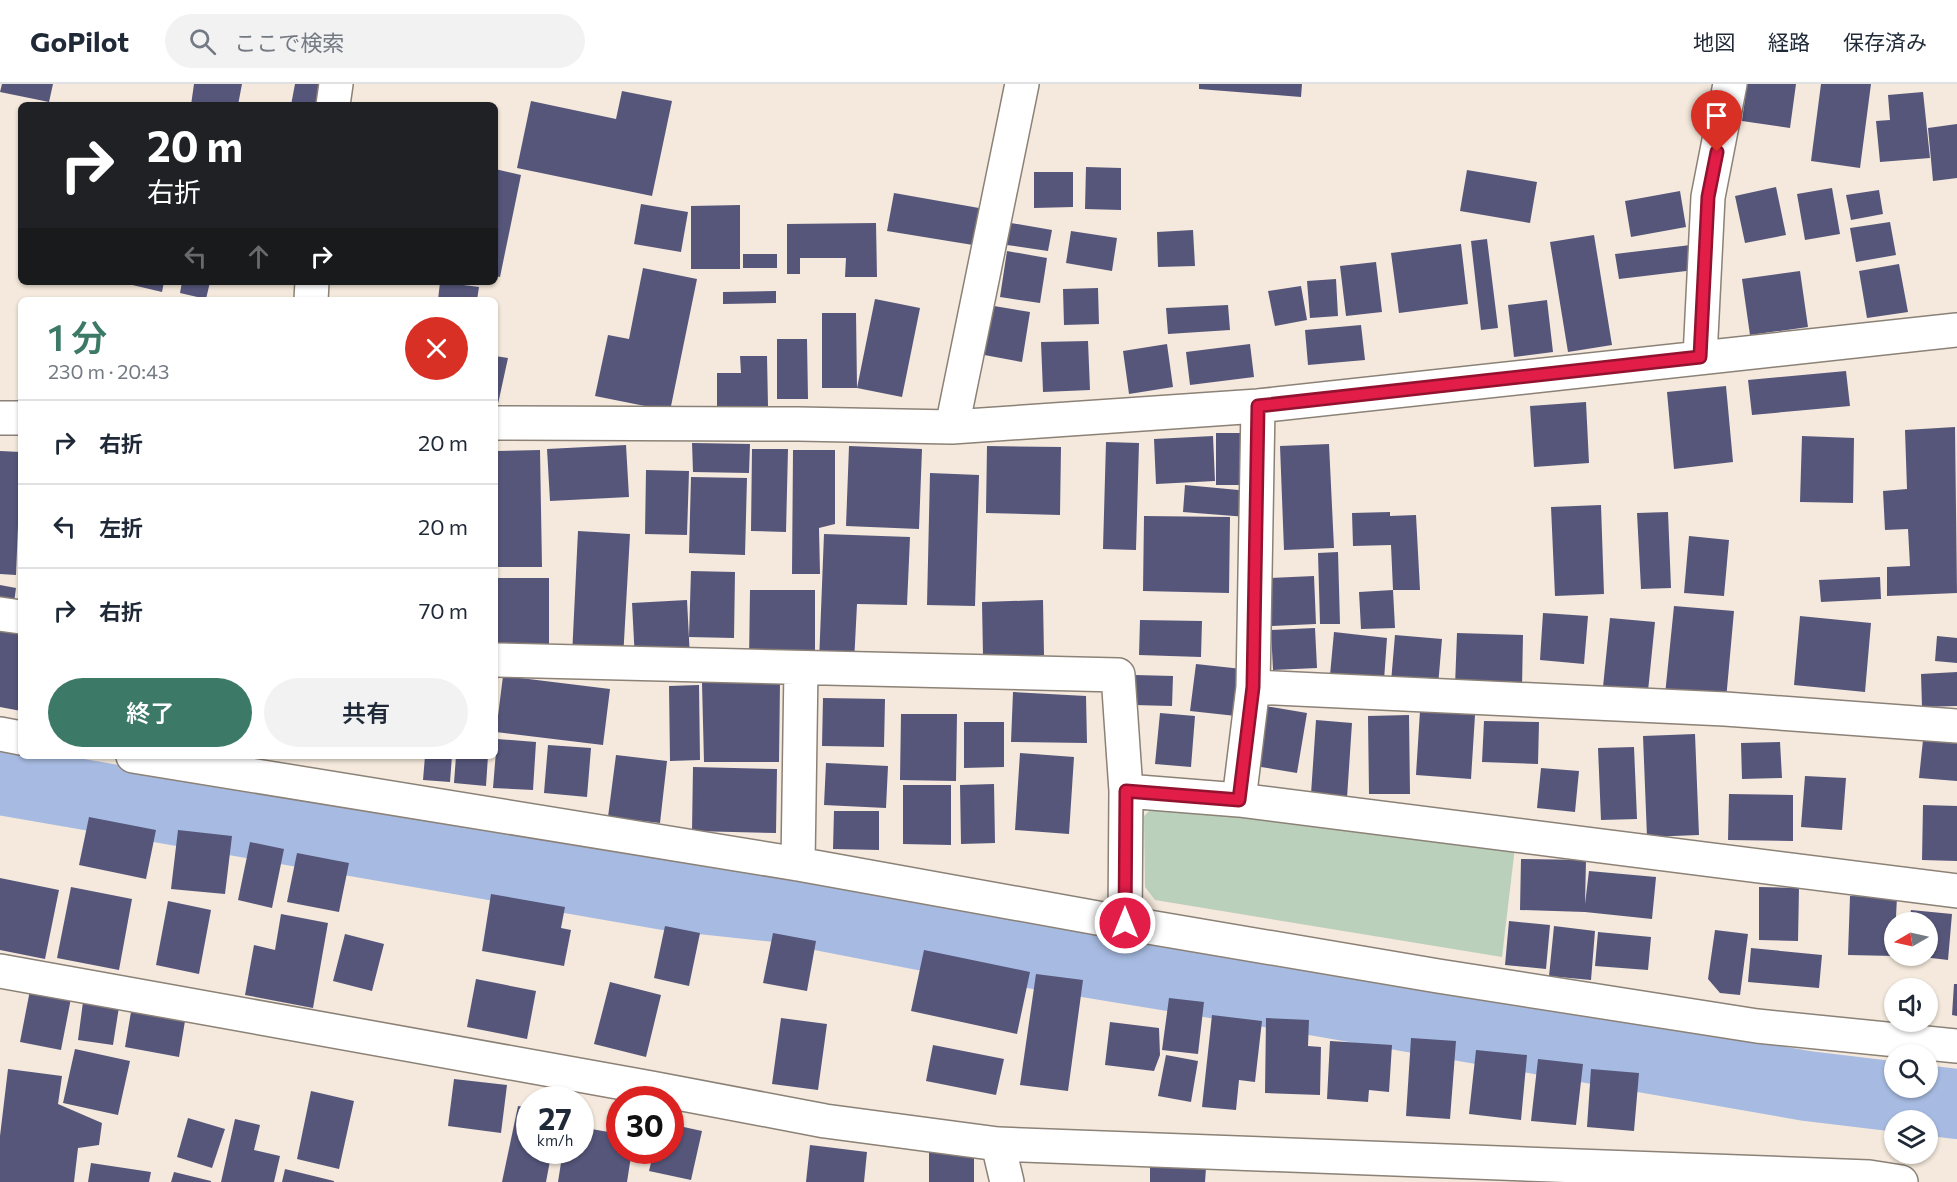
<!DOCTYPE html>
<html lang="ja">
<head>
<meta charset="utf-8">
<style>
	:root { --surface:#fff; --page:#f2f2f3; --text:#1f2937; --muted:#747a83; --line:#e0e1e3; --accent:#3c7a67 }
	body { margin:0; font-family:Commissioner,"Noto Sans JP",sans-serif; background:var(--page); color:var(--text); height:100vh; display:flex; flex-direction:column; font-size:22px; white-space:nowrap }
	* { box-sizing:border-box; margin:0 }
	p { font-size:20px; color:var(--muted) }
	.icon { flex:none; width:33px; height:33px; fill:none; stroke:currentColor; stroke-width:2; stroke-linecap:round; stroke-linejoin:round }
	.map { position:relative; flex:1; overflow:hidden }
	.side { position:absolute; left:18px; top:213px; width:480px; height:462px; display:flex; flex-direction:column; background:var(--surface); border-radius:9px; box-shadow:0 2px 4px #0004 }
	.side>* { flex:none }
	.banner { position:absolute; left:18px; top:18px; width:480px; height:183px; border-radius:9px; box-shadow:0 2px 4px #0004; background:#202124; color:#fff; overflow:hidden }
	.needle { width:39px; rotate:261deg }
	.buttons { position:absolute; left:1884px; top:828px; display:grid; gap:12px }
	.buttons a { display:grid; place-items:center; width:54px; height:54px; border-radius:50%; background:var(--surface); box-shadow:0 2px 4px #0004; font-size:30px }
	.speed { position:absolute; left:516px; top:1002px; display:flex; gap:12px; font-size:30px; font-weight:700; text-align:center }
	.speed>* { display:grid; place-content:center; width:78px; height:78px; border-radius:50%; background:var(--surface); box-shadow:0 2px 4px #0004; line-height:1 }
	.speed small { font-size:15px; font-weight:400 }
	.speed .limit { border:9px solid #d22; background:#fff; color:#111 }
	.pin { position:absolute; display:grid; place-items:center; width:51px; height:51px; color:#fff; margin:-62px -26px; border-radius:50% 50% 50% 0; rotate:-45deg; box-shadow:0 0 6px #0007 }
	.pin .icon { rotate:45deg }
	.me { position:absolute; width:66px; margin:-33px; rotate:0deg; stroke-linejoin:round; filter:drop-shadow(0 0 4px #0008) }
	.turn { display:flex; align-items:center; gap:21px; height:126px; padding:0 30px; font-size:27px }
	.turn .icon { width:78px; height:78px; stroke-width:2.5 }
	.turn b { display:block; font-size:42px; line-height:51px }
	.lanes { display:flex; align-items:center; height:57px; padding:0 30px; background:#0003; justify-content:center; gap:30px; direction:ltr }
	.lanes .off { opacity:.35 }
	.round { display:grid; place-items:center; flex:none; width:63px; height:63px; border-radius:32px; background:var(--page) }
	.summary { display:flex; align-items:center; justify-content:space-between; height:102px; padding:0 30px }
	h1 { font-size:36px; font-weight:600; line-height:45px; color:var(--accent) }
	.primary-button { display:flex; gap:12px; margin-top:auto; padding:12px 30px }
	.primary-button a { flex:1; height:69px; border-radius:36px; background:var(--accent); color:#fff; font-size:24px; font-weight:600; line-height:69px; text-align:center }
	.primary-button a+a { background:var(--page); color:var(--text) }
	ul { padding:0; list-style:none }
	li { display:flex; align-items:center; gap:18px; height:84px; padding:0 30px; border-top:2px solid var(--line) }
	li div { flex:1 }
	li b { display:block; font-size:22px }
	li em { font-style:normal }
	header { display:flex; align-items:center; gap:36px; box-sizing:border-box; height:84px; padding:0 30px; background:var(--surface); border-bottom:2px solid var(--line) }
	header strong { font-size:28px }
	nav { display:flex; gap:33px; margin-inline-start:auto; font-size:21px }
	.search { width:420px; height:54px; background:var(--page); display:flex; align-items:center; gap:15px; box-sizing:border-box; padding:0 21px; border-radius:33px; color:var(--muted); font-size:22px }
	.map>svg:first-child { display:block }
	.green { fill:#bad0bb }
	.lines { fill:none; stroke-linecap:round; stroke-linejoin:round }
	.river { stroke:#a7bbe2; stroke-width:70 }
	.building { fill:#56567b }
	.minor-casing { stroke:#8b8176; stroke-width:36 }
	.minor { stroke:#fff; stroke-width:33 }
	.route-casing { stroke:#92132f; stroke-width:15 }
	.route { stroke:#e11d48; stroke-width:10 }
</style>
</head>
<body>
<header>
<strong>GoPilot</strong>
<div class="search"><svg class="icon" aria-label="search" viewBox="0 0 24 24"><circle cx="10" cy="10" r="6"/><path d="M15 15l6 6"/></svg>ここで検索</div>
<nav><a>地図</a><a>経路</a><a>保存済み</a></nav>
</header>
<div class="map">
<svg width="1957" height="1098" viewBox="0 0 1957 1098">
	<rect width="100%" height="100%" fill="#f4e9dc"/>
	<path class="green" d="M1158,718l357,45 -13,110 -347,-57 -10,-13 -1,-71z"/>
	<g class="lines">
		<path class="river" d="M0,696l671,116 105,11 144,28 323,53 564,98 150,18"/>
	</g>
	<path class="building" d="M2,0h51l-4,18 -49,-10z
		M194,0h48l-4,21h-47z
		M295,0h30l-3,21h-31z
		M1199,0h103l-1,13 -102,-8z
		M1747,0h49l-6,44 -48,-7z
		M1821,0h50l-11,84 -49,-7z
		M622,7l50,10 -20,95 -135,-28 14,-67 85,18z
		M1923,8l7,66 -50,4 -4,-41 14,-1 -2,-25z
		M1957,40v54l-24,3 -5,-53z
		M1086,83l35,1v42l-36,-1z
		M495,85l26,6 -21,102 -5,-1z
		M1467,86l70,12 -7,41 -70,-12z
		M1034,88h39v35l-39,1z
		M1776,103l10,48 -41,8 -10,-47z
		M1832,104l8,46 -35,6 -8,-46z
		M1879,106l4,24 -32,6 -5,-25z
		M1680,107l6,36 -55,10 -6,-36z
		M894,109l85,15 -6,37 -86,-14z
		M641,120l47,8 -7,40 -47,-8z
		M740,121v64h-49v-63z
		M1890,138l6,33 -40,7 -6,-34z
		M876,139l1,54h-32l1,-19h-46v16h-13v-50z
		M1011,139l41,7 -4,21 -41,-6z
		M1193,146l2,36 -37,1 -1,-35z
		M1071,147l46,7 -5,33 -46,-8z
		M1594,151l18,110 -44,7 -18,-110z
		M1487,155l11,89 -17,2 -10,-89z
		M1461,160l7,60 -69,9 -8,-60z
		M1699,160l4,25 -84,10 -4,-25z
		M1007,167l40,7 -7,45 -40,-6z
		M743,170h34v14h-34z
		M1376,178l6,50 -36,4 -6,-50z
		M1899,180l9,48 -41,6 -8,-47z
		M643,184l54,11 -27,132 -75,-15 13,-61 21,4z
		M1800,187l8,56 -58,8 -8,-56z
		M1336,195l2,37 -28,2 -3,-37z
		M120,198h44l-2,10z
		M182,198h28l-4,17 -26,-6z
		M440,198l39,5 -2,13h-39z
		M1301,202l6,34 -32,6 -7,-35z
		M1098,204l1,36 -35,1 -1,-36z
		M776,207v12l-53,1v-12z
		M875,215l45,9 -18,89 -45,-9h-35v-75h34l1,75z
		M1547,216l6,52 -39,5 -6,-52z
		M988,221l42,7 -8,50 -43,-8z
		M1228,221l2,25 -62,4 -2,-26z
		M1361,241l4,35 -57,5 -3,-35z
		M777,255h30l1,60h-31z
		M1088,257l2,49 -47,2 -2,-50z
		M1167,260l6,43 -44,7 -6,-43z
		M1250,260l4,33 -64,8 -4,-33z
		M495,272l13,2 -12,55h-1z
		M740,272h27l1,50 -51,1v-34h24z
		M1846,287l4,35 -98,9 -4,-35z
		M1726,302l7,76 -59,7 -7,-77z
		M1586,318l3,61 -55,4 -4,-61z
		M1955,343l2,166 -70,3v-29l23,-1 -2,-37 -23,1 -2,-39 24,-2 -2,-59z
		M1216,349h32l1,52h-33z
		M1213,352l2,45 -59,3 -2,-45z
		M1802,352l52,2 -1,65 -53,-1z
		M1106,358l33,1 -3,107 -33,-1z
		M692,359l58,1 -1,29 -56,-1z
		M1329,360l5,104 -50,2 -4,-104z
		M626,361l3,52 -79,4 -3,-52z
		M849,362l73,3 -3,80 -73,-3z
		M987,362l74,1 -1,68 -74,-2z
		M752,365h36l-2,83 -35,-1z
		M540,366l2,117h-47v-116z
		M793,366h42v74l-16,4 1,46h-28z
		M0,367l21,1 -5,123 -16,-1z
		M646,386l43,1 -2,64 -42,-1z
		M930,389l49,2 -4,131 -48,-1z
		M691,393l56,1 -2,77 -56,-2z
		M1185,401l64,6 -2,26 -64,-5z
		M1601,421l3,89 -49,2 -4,-89z
		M1390,428v4l26,-1 4,75h-27l2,38 -34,1 -2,-37 34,-2 -2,-45 -38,1 -1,-33z
		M1668,428l3,76 -30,1 -4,-76z
		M1144,432l86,1 -1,76 -86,-2z
		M578,447l52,3 -7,125 -51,-3z
		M824,450l86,3 -3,68 -50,-1 -3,59 -35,-1z
		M1689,452l40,4 -5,56 -40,-3z
		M1338,468l2,72h-20l-2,-71z
		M691,487l44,1 -1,66 -45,-1z
		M1314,492l2,48 -44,2 -2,-48z
		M1880,493l1,22 -60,3 -2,-22z
		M495,494h54v72h-54z
		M0,501l16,3 -3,22 -13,-2z
		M750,506h65v72h-66z
		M687,516l3,58 -55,2 -3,-57z
		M1043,516l1,55 -61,1 -1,-54z
		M1674,522l60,5 -8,89 -61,-5z
		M1543,529l45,3 -4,48 -44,-4z
		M1800,532l71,7 -6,69 -71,-7z
		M1610,534l45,4 -7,69 -45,-4z
		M1140,536l62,1 -1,36 -62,-2z
		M0,542l21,3v82l-21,-4z
		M1315,544l2,40 -44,2 -2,-40z
		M1334,548l53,6 -3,42 -54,-5z
		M1457,549l66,2 -1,52 -67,-1z
		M1395,551l47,4 -4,47 -47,-4z
		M1937,552l20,2v25l-22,-2z
		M1196,580l46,5 -6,47 -46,-5z
		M1957,588v34l-35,1 -1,-33z
		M1135,591l38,1 -1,30 -38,-1z
		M503,592l107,13 -7,56 -107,-13z
		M780,597l-1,81h-75l-2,-79z
		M699,601l1,75 -30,1 -1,-75z
		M1013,608l73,4 1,47 -76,-1z
		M823,614l62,1 -1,48 -62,-1z
		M1265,622l42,7 -10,60 -42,-7z
		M1420,627l55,4 -4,64 -55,-4z
		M1160,629l35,3 -4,51 -36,-3z
		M901,630h56l-1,67 -56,-1z
		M1409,631l1,79h-41l-1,-78z
		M1316,636l36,3 -5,75 -36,-4z
		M1484,637l55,1 -1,42 -56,-2z
		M964,638h40v45l-40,1z
		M1695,650l4,101 -52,2 -4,-101z
		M497,655l39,3 -3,48 -40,-2z
		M1923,656l34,3v38l-38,-3z
		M1780,658l2,36 -40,1 -1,-36z
		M548,661l43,3 -4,49 -43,-4z
		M1634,663l3,72 -36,1 -3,-72z
		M1020,669l54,4 -5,77 -54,-4z
		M616,671l51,6 -7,62 -52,-6z
		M425,672h27l-2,26 -27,-2z
		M456,672h32l-2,30 -32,-3z
		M826,679l62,3 -2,42 -62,-3z
		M693,683l84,2 -1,64 -84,-2z
		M1541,684l38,3 -4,41 -38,-4z
		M1805,692l41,2 -4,52 -41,-3z
		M994,700l1,59 -34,1 -1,-59z
		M903,701h48v60l-48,-1z
		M1729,710l64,1v46l-65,-1z
		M1923,721l34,1v55l-35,-1z
		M834,727h45v39l-46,-1z
		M89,733l67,13 -10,49 -67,-14z
		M178,746l54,6 -7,58 -54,-5z
		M250,758l34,7 -12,59 -34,-8z
		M297,769l52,10 -10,49 -52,-10z
		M1521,775l65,1 -1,44 4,-33 67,6 -4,42 -67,-7 -65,-2z
		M0,794l59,12 -14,69 -45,-9z
		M71,803l61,12 -13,71 -62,-12z
		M1759,803l40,1 -1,53 -39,-1z
		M491,810l74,13 -4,21 10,2 -7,36 -82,-15z
		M1850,812l47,1 -3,59 -46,-1z
		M168,817l43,9 -12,64 -43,-9z
		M1911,826l41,4 -4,46 -25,-3 5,-1v-34h-19z
		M281,830l47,9 -15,85 -68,-13 9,-50 21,5z
		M1509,837l41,4 -4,44 -41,-4z
		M665,842l35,7 -11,53 -35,-8z
		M1554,842l41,5 -4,49 -42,-4z
		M1715,846l33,4 -8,61 -20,-2 -12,-14z
		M1598,848l53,5 -3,33 -53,-4z
		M773,849l43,8 -9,50 -44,-8z
		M345,850l39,10 -12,47 -39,-10z
		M1751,864l71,7 -3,33 -71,-6z
		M924,866l106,22 -13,62 -106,-23z
		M1036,890l47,6 -15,111 -48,-6z
		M476,895l60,12 -9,48 -60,-12z
		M610,898l51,13 -15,62 -52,-13z
		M1954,900h3v32l-5,-1z
		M31,901l41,8 -11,57 -41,-8z
		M1169,914l35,4 -6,52 -36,-4z
		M83,918l36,5 -6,38 -35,-5z
		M131,928l54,9 -6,36 -54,-10z
		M1212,931l50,6 -7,61 -16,-2 -3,30 -34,-3z
		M781,934l46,6 -9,66 -46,-6z
		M1266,934l43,2 -1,26 13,1 -1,48 -55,-2z
		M1110,938l49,6 1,27 -6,16 -49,-6z
		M1411,954l45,3 -6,78 -44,-3z
		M1330,957l62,4 -3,47 -20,-2 -1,12 -41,-3z
		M933,961l71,14 -8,36 -70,-14z
		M75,965l55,12 -12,54 -55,-12z
		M1476,966l51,5 -6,65 -52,-6z
		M1166,971l32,6 -7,41 -33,-6z
		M1538,975l45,5 -7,61 -45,-4z
		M8,985l54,7 -4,28 44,19 -3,22 -21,3 -4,34h-74v-46z
		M1591,985l48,4 -5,58 -47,-4z
		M454,995l53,6 -6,48 -53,-7z
		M311,1007l43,10 -15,68 -42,-10z
		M518,1022l12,2v42h22l-6,32h-44z
		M188,1034l37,11 -13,39 -35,-11z
		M235,1035l25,6 -6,25 26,6 -6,26h-53z
		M670,1040l32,7 -11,49 -42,-9 5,-21h16z
		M580,1043l40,7v16h12l-5,32h-69l5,-32h17z
		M810,1061l57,7 -3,30h-58z
		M974,1064v34h-45v-33z
		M91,1079l60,9 -2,10h-61z
		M1150,1082l56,2 -1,14h-55z
		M285,1085l49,12v1h-52z
		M174,1088l37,9v1h-40z"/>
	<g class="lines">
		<g class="minor-casing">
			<path id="minor" d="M333,21l3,-21
				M311,216l1,-18
				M1700,273l8,-160 22,-113
				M0,334h21
				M495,339l303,1 154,3 306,-21 699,-76
				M952,343l70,-343
				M0,530l21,3
				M495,576l623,15 8,116 -1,132
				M1253,603l472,22 232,17
				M0,650l21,4
				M133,672l665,108 327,59 313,53 319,50 200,20
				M1126,707l113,9 718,91
				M1239,716l14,-113 5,-281
				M798,780l3,-196
				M0,887l651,117 174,33 173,23 871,33 32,5
				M998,1060l9,38"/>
		</g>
		<use href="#minor" class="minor"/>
	</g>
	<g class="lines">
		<g class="route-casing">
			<path id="route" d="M1125,839l1,-132 113,9 14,-113 5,-281 442,-49 8,-160 9,-45"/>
		</g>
		<use href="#route" class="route"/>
	</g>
</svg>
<div class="buttons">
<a><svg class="needle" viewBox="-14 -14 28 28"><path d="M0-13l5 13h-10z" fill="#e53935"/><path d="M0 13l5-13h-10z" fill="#747a83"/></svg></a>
<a><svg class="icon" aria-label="sound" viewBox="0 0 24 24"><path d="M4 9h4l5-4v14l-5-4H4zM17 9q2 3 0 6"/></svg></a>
<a><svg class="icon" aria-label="search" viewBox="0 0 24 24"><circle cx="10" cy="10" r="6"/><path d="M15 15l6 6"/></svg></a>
<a><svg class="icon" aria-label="layers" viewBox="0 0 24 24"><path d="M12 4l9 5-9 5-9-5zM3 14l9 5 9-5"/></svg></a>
</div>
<div class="speed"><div>27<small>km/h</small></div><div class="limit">30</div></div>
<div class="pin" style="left:1717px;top:68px;background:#d93025"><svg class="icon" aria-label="arrive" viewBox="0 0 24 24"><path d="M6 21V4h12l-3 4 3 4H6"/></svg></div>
<svg class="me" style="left:1125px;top:839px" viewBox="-20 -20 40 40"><circle r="17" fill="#e11d48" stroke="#fff" stroke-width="3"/><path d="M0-11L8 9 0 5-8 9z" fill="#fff"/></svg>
<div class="banner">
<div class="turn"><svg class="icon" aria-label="right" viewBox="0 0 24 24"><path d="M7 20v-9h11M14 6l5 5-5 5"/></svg><div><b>20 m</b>右折</div></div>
<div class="lanes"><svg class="icon off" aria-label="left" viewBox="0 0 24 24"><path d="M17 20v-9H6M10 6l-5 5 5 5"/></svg><svg class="icon off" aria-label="ahead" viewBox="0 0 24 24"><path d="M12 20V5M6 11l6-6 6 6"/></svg><svg class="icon" aria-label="right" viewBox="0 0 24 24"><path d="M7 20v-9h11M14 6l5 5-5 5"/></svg></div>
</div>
<section class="side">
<div class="summary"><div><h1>1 分</h1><p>230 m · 20:43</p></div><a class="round" style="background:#d93025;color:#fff"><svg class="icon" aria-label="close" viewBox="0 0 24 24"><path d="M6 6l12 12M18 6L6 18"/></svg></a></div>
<ul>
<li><svg class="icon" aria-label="right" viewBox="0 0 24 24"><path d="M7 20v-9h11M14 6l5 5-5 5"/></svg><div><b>右折</b></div><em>20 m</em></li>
<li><svg class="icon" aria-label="left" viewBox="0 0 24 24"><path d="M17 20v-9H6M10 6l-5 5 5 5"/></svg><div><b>左折</b></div><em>20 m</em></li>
<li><svg class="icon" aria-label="right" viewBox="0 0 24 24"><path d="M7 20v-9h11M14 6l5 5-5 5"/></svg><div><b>右折</b></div><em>70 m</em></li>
</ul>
<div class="primary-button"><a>終了</a><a>共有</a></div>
</section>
</div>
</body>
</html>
